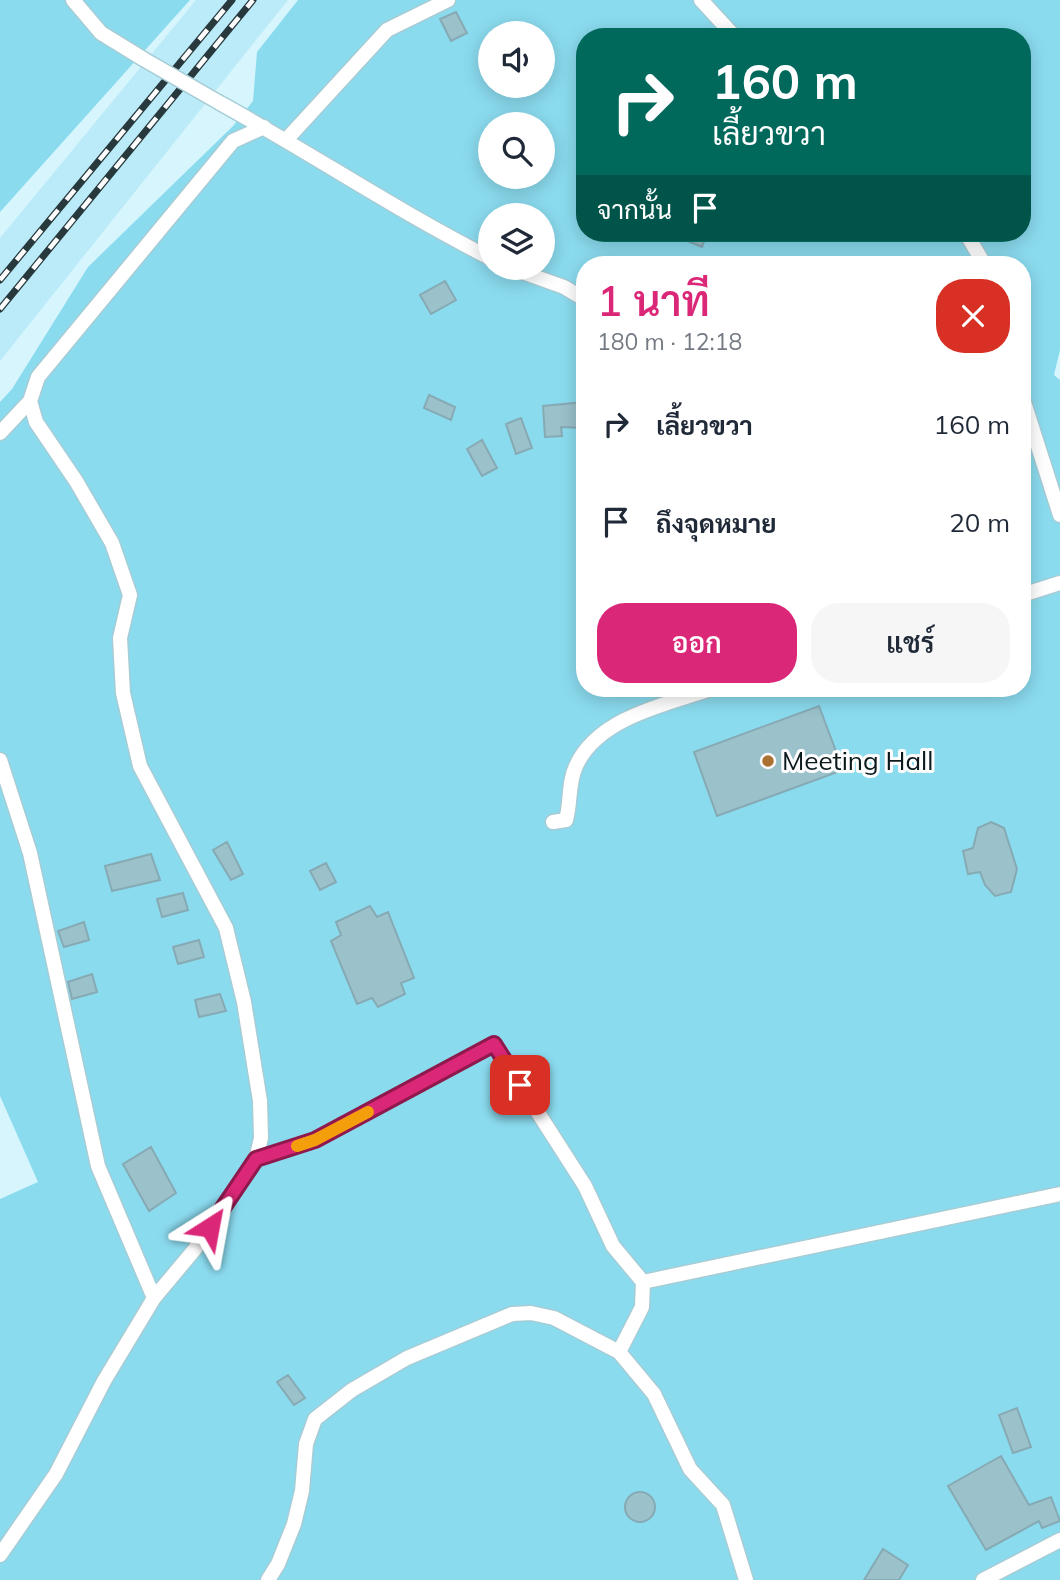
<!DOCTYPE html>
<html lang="th">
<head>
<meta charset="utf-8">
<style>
	:root { --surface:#fff; --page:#f6f6f7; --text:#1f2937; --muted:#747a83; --accent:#db2777 }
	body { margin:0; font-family:Mulish,Sarabun,sans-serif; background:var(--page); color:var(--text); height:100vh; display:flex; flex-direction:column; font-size:26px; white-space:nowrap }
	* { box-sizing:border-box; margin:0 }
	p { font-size:23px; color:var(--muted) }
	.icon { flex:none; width:38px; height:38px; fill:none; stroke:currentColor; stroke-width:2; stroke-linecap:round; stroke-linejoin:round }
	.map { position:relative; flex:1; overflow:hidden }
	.panel { position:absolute; left:576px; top:256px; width:455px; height:441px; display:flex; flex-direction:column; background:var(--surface); border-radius:28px; box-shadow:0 4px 18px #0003 }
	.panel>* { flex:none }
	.hud { position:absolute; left:576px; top:28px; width:455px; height:214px; border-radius:28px; box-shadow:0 4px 18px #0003; background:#00695c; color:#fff; overflow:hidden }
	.fabs { position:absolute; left:478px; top:21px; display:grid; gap:14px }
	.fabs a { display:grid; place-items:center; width:77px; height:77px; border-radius:50%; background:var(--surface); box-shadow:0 4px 18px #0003; font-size:35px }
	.pin { position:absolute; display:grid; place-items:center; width:60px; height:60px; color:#fff; margin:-30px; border-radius:14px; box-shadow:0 4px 10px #0006 }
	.me { position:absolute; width:77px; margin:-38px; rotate:34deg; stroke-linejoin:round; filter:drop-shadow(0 0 5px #0008) }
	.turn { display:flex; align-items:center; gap:24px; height:147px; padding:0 21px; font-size:32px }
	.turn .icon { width:91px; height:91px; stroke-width:2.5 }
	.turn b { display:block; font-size:49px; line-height:60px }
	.then { display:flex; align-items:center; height:66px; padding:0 21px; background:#0003; gap:14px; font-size:26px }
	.round { display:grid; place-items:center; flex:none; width:74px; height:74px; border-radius:28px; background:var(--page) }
	.head { display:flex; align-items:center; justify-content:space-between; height:119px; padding:0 21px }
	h1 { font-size:42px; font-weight:600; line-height:52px; color:var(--accent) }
	.button { display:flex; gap:14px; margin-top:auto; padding:14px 21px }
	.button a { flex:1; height:80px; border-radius:28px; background:var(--accent); color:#fff; font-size:28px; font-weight:600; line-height:80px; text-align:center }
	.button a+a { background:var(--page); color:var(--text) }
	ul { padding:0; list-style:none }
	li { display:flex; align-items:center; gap:21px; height:98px; padding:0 21px }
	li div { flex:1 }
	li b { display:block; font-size:26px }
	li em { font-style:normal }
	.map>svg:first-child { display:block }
	.built { fill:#bbebf8 }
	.green { fill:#8bdbef; fill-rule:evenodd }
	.building { fill:#9bc1cb; stroke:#86aab4; stroke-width:2 }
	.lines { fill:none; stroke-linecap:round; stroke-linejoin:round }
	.minor-casing { stroke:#a6ccd5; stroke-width:17 }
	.minor { stroke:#fff; stroke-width:14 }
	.rail-casing { stroke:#28393d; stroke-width:7 }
	.rail { stroke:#fcfcfc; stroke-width:4.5; stroke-dasharray:13; stroke-linecap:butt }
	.minor-bridge-casing { stroke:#a6ccd5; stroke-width:17; stroke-linecap:butt }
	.minor-bridge { stroke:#fff; stroke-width:14 }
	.route-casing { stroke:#8e194d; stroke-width:18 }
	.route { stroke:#db2777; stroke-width:12 }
	.slow { stroke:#f59e0b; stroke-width:12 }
	.poi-dot { fill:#ab7131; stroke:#fcfcfc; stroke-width:2.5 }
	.labels { text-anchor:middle; stroke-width:6; stroke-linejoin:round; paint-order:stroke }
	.poi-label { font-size:26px; fill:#0b191d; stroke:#fcfcfc; text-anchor:start }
</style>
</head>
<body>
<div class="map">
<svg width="1060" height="1580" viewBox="0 0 1060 1580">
	<rect width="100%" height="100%" fill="#d6f5fd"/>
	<path class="built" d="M196,0h92l-288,361v-123z"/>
	<path class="green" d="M0,0h190l-190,212z
		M298,0h762v350l-6,25 6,5v1200h-1060v-381l38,-17 -38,-86v-694l12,-13 76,-122 145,-141 20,-25 4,-49zM490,33h52v53h-52zM584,37h438v196h-438zM490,124h52v53h-52zM490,215h52v53h-52zM584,264h438v424h-438z"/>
	<path class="building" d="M456,12l11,21 -16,8 -11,-22z
		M668,233h39l-5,14z
		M445,281l11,19 -25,14 -11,-19z
		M429,395l26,12 -4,13 -27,-12z
		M584,402v26l-23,-1 1,9 -17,1 -2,-31z
		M521,418l11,30 -16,6 -10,-30z
		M482,440l15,28 -15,8 -15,-27z
		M819,706l24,64 -126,46 -23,-64z
		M991,822l13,6 13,41 -6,23 -16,4 -10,-11 -5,-13 -12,2 -5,-23 10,-3 5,-20z
		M227,842l16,32 -12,6 -18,-30z
		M151,854l9,26 -48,11 -7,-25z
		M326,863l10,19 -16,8 -10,-19z
		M183,893l5,17 -26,7 -5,-18z
		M370,906l7,11 11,-5 26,66 -13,5 4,11 -27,13 -6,-9 -15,6 -26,-63 10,-6 -5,-13z
		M84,922l5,18 -25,7 -6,-16z
		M199,940l5,17 -26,7 -5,-17z
		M92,974l5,18 -25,7 -4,-17z
		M220,994l6,17 -27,6 -4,-17z
		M151,1147l25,46 -27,18 -26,-47z
		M288,1375l17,23 -11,7 -17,-23z
		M1017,1408l14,39 -18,6 -14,-38z
		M1001,1456l28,49 22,-8 9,24 -18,7 -3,-7 -53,29 -38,-64z
		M625 1507a15 15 0 1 1 30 0a15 15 0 1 1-30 0Z
		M883,1549l25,16 -9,15h-35z"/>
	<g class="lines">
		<g class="minor-casing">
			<path id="minor" d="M73,0l28,33 44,27
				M701,0l34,37
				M220,103c91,50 177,108 270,155
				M286,140l101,-110 61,-30
				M966,233l18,31
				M511,268l53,19 20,12
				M1022,396l38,119
				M0,433l30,-32
				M1022,595l38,-12
				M0,760l30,93 68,313 56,132
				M553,822l13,-2c5,-17 2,-38 10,-54 22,-49 92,-62 138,-78
				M256,1159l59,-19 179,-96 91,142 28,60 30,36 -1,25 -23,45
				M643,1282l417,-88
				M0,1555l56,-81 48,-93 50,-83 41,-49 61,-90 5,-21 -1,-37 -16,-99 -18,-74 -86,-162 -17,-73 -3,-55 10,-43 -18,-52 -36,-62 -40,-59 -6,-21 8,-24 195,-236 31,-14
				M268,1580l10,-16 16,-40 8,-33 4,-47 9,-25 37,-29 55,-32 105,-44 19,-1 23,5 65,34 35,42 36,75 33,36 23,75
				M983,1580l77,-40"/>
		</g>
		<use href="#minor" class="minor"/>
		<g class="rail-casing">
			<path id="rail" d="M0,280l232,-280
				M0,309l253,-309"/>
		</g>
		<use href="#rail" class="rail"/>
		<g class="minor-bridge-casing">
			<path id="minor-bridge" d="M145,60l75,43"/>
		</g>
		<use href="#minor-bridge" class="minor-bridge"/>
	</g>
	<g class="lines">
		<g class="route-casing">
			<path id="route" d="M210,1227l46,-68 59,-19 179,-96 26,41"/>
		</g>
		<use href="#route" class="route"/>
		<path class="slow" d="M297,1146l18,-6 53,-28"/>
	</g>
	<circle class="poi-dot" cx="768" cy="761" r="7"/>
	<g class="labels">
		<g class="poi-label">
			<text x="782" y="770">Meeting Hall</text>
		</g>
	</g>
</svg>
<div class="fabs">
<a><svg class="icon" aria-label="sound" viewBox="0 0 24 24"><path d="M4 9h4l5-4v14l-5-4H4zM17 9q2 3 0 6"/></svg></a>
<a><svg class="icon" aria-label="search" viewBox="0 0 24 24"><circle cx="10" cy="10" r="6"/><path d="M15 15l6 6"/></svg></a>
<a><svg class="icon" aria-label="layers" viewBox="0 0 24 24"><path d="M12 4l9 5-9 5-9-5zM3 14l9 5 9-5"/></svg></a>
</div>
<div class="pin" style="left:520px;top:1085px;background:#d93025"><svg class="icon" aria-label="arrive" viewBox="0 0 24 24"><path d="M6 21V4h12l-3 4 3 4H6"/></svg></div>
<svg class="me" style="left:210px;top:1227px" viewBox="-20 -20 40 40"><path d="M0-17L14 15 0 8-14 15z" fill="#db2777" stroke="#fff" stroke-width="4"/></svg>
<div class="hud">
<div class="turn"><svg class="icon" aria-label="right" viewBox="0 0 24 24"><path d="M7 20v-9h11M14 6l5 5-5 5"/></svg><div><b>160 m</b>เลี้ยวขวา</div></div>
<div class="then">จากนั้น<svg class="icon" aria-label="arrive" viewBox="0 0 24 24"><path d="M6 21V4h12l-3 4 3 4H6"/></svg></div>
</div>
<section class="panel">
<div class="head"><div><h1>1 นาที</h1><p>180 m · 12:18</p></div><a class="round" style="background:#d93025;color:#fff"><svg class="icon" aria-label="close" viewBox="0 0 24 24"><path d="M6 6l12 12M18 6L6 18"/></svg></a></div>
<ul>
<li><svg class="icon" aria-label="right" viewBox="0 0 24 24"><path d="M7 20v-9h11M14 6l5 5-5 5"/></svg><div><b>เลี้ยวขวา</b></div><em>160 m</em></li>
<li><svg class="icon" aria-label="arrive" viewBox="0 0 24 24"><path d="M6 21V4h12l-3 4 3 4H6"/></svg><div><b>ถึงจุดหมาย</b></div><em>20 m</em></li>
</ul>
<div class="button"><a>ออก</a><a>แชร์</a></div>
</section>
</div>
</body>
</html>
